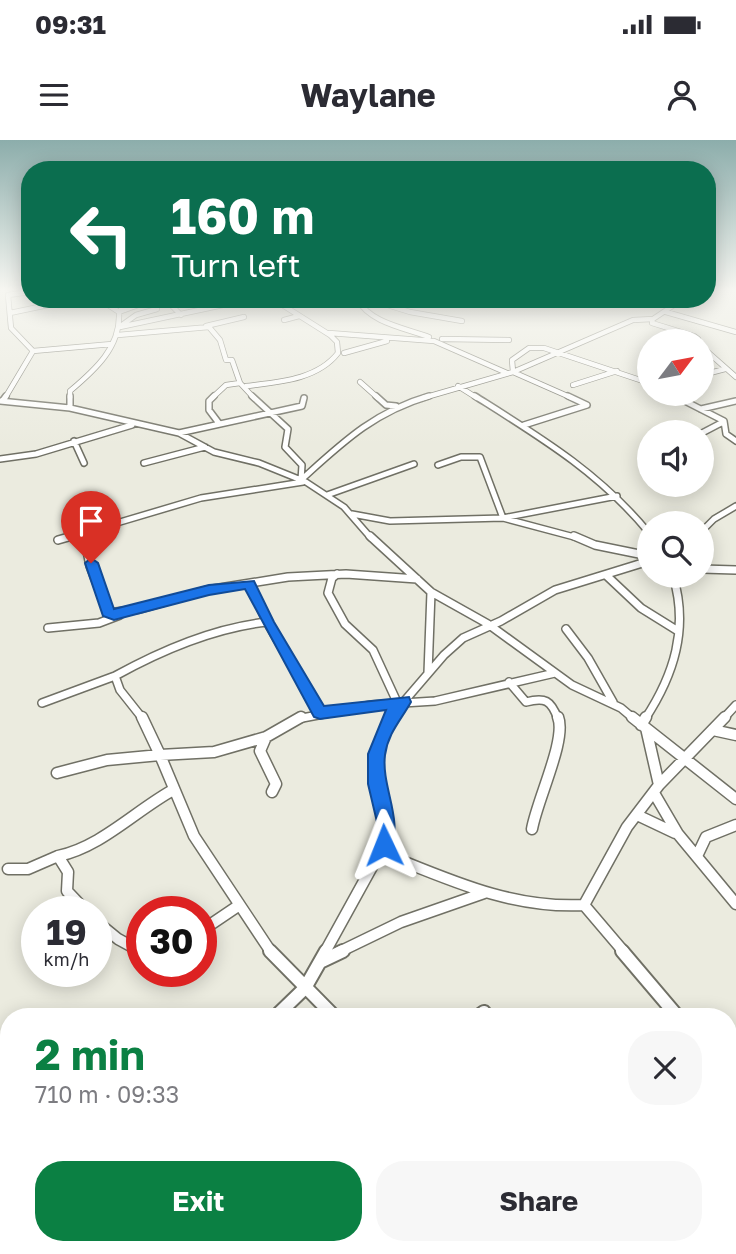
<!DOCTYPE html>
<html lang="en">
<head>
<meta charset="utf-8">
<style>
	:root { --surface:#fff; --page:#f7f7f7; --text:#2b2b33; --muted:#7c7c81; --accent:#0b8043 }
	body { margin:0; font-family:"Golos Text",sans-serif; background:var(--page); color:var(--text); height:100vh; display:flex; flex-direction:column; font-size:26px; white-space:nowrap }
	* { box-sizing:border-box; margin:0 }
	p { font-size:23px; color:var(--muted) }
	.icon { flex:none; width:38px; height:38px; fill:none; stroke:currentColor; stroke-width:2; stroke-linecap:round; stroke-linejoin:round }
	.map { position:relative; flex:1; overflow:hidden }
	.panel { position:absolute; left:0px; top:868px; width:737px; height:247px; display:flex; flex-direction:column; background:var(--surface); border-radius:28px 28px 0 0; box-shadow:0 4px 18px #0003 }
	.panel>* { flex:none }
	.banner { position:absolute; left:21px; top:21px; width:695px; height:147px; border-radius:28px; box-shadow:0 4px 18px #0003; background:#0b6e4f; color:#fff; overflow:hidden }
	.needle { width:46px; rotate:58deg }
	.fabs { position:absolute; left:637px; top:189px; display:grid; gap:14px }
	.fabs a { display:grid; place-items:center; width:77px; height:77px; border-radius:50%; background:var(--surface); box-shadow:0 4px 18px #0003; font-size:35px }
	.speed { position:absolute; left:21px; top:756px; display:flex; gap:14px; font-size:35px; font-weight:700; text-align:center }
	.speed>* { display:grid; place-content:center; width:91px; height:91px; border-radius:50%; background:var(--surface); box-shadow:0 4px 18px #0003; line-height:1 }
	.speed small { font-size:18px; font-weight:400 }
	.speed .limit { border:10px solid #d22; background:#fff; color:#111 }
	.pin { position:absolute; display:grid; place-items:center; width:60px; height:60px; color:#fff; margin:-72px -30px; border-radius:50% 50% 50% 0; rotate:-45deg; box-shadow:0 0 7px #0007 }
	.pin .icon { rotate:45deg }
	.me { position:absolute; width:77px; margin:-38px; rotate:358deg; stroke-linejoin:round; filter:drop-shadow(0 0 5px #0008) }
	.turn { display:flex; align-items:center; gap:24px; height:147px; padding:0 35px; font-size:32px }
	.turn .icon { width:91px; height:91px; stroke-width:2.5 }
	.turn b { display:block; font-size:49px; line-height:60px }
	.round { display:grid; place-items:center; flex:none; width:74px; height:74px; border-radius:28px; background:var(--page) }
	.summary { display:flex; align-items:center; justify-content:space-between; height:119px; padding:0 35px }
	h1 { font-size:42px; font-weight:700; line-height:52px; color:var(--accent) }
	.primary-button { display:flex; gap:14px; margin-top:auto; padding:14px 35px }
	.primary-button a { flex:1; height:80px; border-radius:28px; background:var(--accent); color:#fff; font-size:28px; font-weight:700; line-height:80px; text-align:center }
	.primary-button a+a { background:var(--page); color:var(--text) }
	.status { display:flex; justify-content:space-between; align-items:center; height:49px; padding:0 35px; background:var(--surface); direction:ltr }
	.status svg { height:19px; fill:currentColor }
	header { display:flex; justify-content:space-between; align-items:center; height:91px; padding:0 35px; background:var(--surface); font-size:32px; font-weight:700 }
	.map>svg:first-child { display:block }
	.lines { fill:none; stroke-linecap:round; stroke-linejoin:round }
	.minor-far4-casing { stroke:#707065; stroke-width:6 }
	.minor-far3-casing { stroke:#707065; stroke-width:8 }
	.minor-far2-casing { stroke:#707065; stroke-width:10 }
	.minor-far1-casing { stroke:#707065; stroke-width:13 }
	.minor-casing { stroke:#707065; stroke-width:16 }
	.minor-far4 { stroke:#fff; stroke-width:4.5 }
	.minor-far3 { stroke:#fff; stroke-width:5 }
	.minor-far2 { stroke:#fff; stroke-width:7 }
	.minor-far1 { stroke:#fff; stroke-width:10 }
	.minor { stroke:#fff; stroke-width:12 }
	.route { fill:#1a73e8; stroke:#114b97; stroke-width:2 }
</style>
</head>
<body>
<div class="status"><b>09:31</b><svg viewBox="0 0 49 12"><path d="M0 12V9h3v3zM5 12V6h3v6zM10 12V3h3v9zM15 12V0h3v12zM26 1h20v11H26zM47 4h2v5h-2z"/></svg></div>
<header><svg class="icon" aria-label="menu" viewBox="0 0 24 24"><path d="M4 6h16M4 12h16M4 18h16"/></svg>Waylane<svg class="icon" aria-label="person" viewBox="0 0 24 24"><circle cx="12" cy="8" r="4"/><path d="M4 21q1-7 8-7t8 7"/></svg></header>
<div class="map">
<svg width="736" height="1114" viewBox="0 0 736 1114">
	<rect width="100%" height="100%" fill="#ebebdf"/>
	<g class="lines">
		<g class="minor-far4-casing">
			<path id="minor-far4" d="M194,159l12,9
				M357,159c13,24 48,29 72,38
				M368,159l42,13 52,9
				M169,163l12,12
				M119,172l25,-9
				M119,172l10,-13
				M666,172l70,20
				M10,173l38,-8
				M653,179l-1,4 42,13 4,3 -2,2
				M284,180l15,-4
				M122,185l14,-10 21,-6
				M206,186l38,-9
				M120,187l131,-28
				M329,193l105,8 73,32
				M118,195l91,-8 11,13 6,20h6l8,23 14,15
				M442,199l67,1
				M702,207l34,30
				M33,211l79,-7
				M344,213l43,-12
				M702,235l23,-6
				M360,242l18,16
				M573,245l44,-14
				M246,246c32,-4 71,-6 92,-33l-1,-11 -7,-7 -57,-36
				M458,246l19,12
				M670,254l8,4
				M5,258l28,-47 -22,-23 -3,-33 22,-3
				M70,258v-7c25,-21 51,-44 49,-79l-20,-13
				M212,258l14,-13 14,-2
				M423,258l90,-26 120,-52 20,-1 30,-20
				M572,258l-59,-26 -1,-12 17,-12h15l105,35"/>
		</g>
		<g class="minor-far3-casing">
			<path id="minor-far3" d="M70,256v12
				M214,256l-5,5v9l9,12
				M252,256l36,33 -3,18 17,18 -1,15
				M376,256l10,9 10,1
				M475,256c65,41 125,77 174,137
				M675,256l49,25 2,13 10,7
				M3,260l3,-4
				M0,261l70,7 109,25 35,19 45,11 47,19 38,25 27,31
				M701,269l35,-8
				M524,285l63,-20 -19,-9
				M179,293l123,-27 2,-8
				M702,293l21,-11
				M74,301l10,22
				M0,319l36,-5 96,-29
				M144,323l61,-16
				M438,325l23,-8h19l23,61 114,-22
				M301,340c42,-38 73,-68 128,-84
				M327,355l87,-31
				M352,374l38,7 113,-3 75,20
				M702,391l12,-12 22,-13
				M66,398l17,-5
				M84,398l-1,-5 118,-35 102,-16"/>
		</g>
		<g class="minor-far2-casing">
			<path id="minor-far2" d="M84,396l6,30 18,47 32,-4 67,-19 81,-13 58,-3 71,5
				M370,396l61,56 57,32 84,61 49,23 13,11
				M574,396l21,9 54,11
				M58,400l14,-4
				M702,429l34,1
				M337,434l-5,4 -4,15 17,31 28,26 24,52
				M607,436l34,32 37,23
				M249,444l18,38 53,91
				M48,488l51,-5 21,-8
				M566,489l22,29 25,44
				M428,533l3,-81
				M509,542l17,20c19,-5 25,-2 32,17
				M42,563l73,-27
				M143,579l-23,-29 -5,-14c47,-26 98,-48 152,-54
				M297,579l74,-14 64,-4 120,-28
				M389,579l55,-64 19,-17 38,-17 54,-31 94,-29
				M645,579c29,-44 44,-91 28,-143
				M723,579l13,-14"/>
		</g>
		<g class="minor-far1-casing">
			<path id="minor-far1" d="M632,577l104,82
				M641,585l5,-8
				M646,588l13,57
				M713,590l23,5
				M266,597l-6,14 16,33 -4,8
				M57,633l50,-13 53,-5 -18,-38
				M654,653l24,41 58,70
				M637,675l38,18
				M532,689c5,-29 35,-90 26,-112
				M380,712c68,27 130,57 204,53l43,-78 32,-42 66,-68
				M697,716l9,-19 30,-12
				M8,729h20l30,-13
				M584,765l40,47
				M87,772l-20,-21 1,-19 -10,-16c43,-9 77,-45 115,-66
				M96,781l22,18 24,13
				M201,791l37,-25
				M271,812l-77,-116 -34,-81 54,-3 52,-15 35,-20
				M325,812l59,-107 2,-23 -10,-38 1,-30 13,-37
				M339,812l62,-30 83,-29"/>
		</g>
		<g class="minor-casing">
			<path id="minor" d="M139,811l3,1
				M270,811l65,66
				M622,811l56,66
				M322,821l21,-10
				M275,877l30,-29 21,-37
				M477,877l7,-5
				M728,1006l8,-4
				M555,1106l7,8
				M137,1114l4,-8
				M484,1114l10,-8"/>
		</g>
		<use href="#minor-far4" class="minor-far4"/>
		<use href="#minor-far3" class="minor-far3"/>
		<use href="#minor-far2" class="minor-far2"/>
		<use href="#minor-far1" class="minor-far1"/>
		<use href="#minor" class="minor"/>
	</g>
	<linearGradient id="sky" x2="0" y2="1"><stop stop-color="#8cadab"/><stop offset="0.49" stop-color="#f6f6f1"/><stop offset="1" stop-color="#f6f6f1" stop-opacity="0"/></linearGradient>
	<rect width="736" height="305" fill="url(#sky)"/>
	<path class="route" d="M91,418l7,5 16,46 95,-24 45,-4 20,41 50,84 85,-9 2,5c-10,18 -23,31 -26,53 -4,32 19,65 5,96l-6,3 -7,-3 -3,-6 3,-23 -9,-38v-30l18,-44 -66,9 -6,-2 -69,-128 -36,6 -95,25 -11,-4 -18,-53z"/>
</svg>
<div class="fabs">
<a><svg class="needle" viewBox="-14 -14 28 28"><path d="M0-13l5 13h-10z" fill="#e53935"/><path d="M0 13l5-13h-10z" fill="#7c7c81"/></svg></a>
<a><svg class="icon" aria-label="sound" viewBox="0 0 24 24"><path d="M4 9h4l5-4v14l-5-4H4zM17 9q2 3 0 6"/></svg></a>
<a><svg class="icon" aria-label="search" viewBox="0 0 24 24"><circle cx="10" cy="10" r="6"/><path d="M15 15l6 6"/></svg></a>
</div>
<div class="speed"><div>19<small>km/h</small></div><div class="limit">30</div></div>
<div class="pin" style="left:91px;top:423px;background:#d93025"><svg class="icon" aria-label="arrive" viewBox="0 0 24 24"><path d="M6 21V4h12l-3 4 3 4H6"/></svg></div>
<svg class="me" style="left:384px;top:705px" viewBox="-20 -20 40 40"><path d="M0-17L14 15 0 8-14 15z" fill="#1a73e8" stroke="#fff" stroke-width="4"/></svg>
<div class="banner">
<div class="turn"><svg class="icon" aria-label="left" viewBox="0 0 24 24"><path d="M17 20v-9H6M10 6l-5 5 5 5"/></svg><div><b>160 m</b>Turn left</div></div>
</div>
<section class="panel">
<div class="summary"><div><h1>2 min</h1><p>710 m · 09:33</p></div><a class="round"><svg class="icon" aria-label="close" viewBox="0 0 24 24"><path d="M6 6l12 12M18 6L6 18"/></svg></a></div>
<div class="primary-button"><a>Exit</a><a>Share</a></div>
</section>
</div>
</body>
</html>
